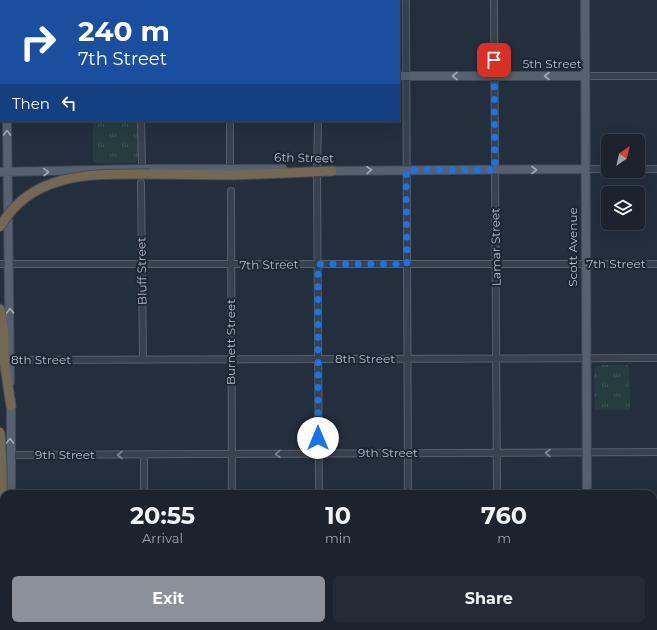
<!DOCTYPE html>
<html lang="en">
<head>
<meta charset="utf-8">
<style>
	:root { --surface:#1b232e; --page:#242b36; --text:#f1f3f6; --muted:#a0a4aa; --line:#39404a; --accent:#8c9099 }
	body { margin:0; font-family:Montserrat,sans-serif; background:var(--page); color:var(--text); height:100vh; display:flex; flex-direction:column; font-size:15px; white-space:nowrap }
	* { box-sizing:border-box; margin:0 }
	p { font-size:13px; color:var(--muted) }
	.icon { flex:none; width:22px; height:22px; fill:none; stroke:currentColor; stroke-width:2; stroke-linecap:round; stroke-linejoin:round }
	.map { position:relative; flex:1; overflow:hidden }
	.panel { position:absolute; left:0px; top:490px; width:657px; height:140px; display:flex; flex-direction:column; background:var(--surface); border-radius:12px 12px 0 0; box-shadow:0 4px 16px #0002,0 0 0 1px var(--line) }
	.panel>* { flex:none }
	.guide { position:absolute; left:0px; top:0px; width:400px; height:122px; box-shadow:0 4px 16px #0002,0 0 0 1px var(--line); background:#1a4fa0; color:#fff; overflow:hidden }
	.needle { width:26px; rotate:34deg }
	.fabs { position:absolute; left:601px; top:134px; display:grid; gap:8px }
	.fabs a { display:grid; place-items:center; width:44px; height:44px; border-radius:6px; background:var(--surface); box-shadow:0 4px 16px #0002,0 0 0 1px var(--line); font-size:20px }
	.pin { position:absolute; display:grid; place-items:center; width:34px; height:34px; color:#fff; margin:-17px; border-radius:8px; box-shadow:0 2px 6px #0006 }
	.me { position:absolute; width:44px; margin:-22px; rotate:0deg; stroke-linejoin:round; filter:drop-shadow(0 0 3px #0008) }
	.turn { display:flex; align-items:center; gap:14px; height:84px; padding:0 12px; font-size:18px }
	.turn .icon { width:52px; height:52px; stroke-width:2.5 }
	.turn b { display:block; font-size:28px; line-height:34px }
	.then { display:flex; align-items:center; height:38px; padding:0 12px; background:#0003; gap:8px; font-size:15px }
	.eta { display:flex; justify-content:space-evenly; align-items:center; height:68px; text-align:center }
	.eta b { font-size:24px; font-weight:700; line-height:28px }
	.cta { display:flex; gap:8px; margin-top:auto; padding:8px 12px }
	.cta a { flex:1; height:46px; border-radius:6px; background:var(--accent); color:#fff; font-size:16px; font-weight:700; line-height:46px; text-align:center }
	.cta a+a { background:var(--page); color:var(--text) }
	.map>svg:first-child { display:block }
	.grass { fill:url(#grass-tufts) }
	.lines { fill:none; stroke-linecap:round; stroke-linejoin:round }
	.minor-casing { stroke:#565f6c; stroke-width:8 }
	.major-casing { stroke:#414a57; stroke-width:10 }
	.highway-casing { stroke:#434c59; stroke-width:11 }
	.minor { stroke:#38414e; stroke-width:6 }
	.major { stroke:#56606e; stroke-width:8 }
	.highway { stroke:#746855; stroke-width:9 }
	.highway-bridge-casing { stroke:#434c59; stroke-width:11; stroke-linecap:butt }
	.highway-bridge { stroke:#746855; stroke-width:9 }
	.oneway { stroke:#a1aab7 }
	.oneway2 { stroke:#7c8592 }
	.route { stroke:#1a73e8; stroke-width:7; stroke-dasharray:0 12.6 }
	.labels { text-anchor:middle; stroke-width:4; stroke-linejoin:round; paint-order:stroke }
	.street-label { font-size:12px; fill:#b4bcc9; stroke:#1d2633 }
</style>
</head>
<body>
<div class="map">
<svg width="657" height="630" viewBox="0 0 657 630">
	<defs>
		<pattern id="grass-tufts" width="24" height="20" patternUnits="userSpaceOnUse"><rect width="24" height="20" fill="#263c3f"/><path d="M3 7l-1-3M5 7V3M7 7l1-3M15 17l-1-3M17 17v-4M19 17l1-3" fill="none" stroke="#435659"/></pattern>
	</defs>
	<rect width="100%" height="100%" fill="#242f3e"/>
	<path class="grass" d="M93,121h46l-1,39 -3,3h-38l-4,-2z
		M601,365h26l2,2 1,43h-35l-1,-40 2,-4z"/>
	<g class="lines">
		<g class="minor-casing">
			<path id="minor" d="M8,0v1
				M318,0v1
				M406,0l2,494
				M494,0l3,494
				M141,1v-1
				M229,1v-1
				M586,76h71
				M141,121l1,48
				M230,121v48
				M586,169h22
				M638,169h19
				M317,170l1,-49
				M317,171l2,323
				M141,183l2,176
				M231,191l1,303
				M0,264h657
				M6,360l651,-2
				M7,455l650,-3
				M144,455v39
				M653,545h4
				M144,626v4
				M232,626v4
				M409,626v4
				M319,630v-4
				M497,630v-4"/>
		</g>
		<g class="major-casing">
			<path id="major" d="M585,0l2,494
				M0,36l1,3
				M0,76h1
				M399,76h187
				M7,121l3,261
				M327,171l259,-2
				M0,172l142,-3h141
				M11,494v-94
				M12,626v4
				M588,626v4"/>
		</g>
		<g class="highway-casing">
			<path id="highway" d="M151,174l83,1 98,-4
				M0,309l4,27v24l7,46"/>
		</g>
		<use href="#minor" class="minor"/>
		<use href="#major" class="major"/>
		<use href="#highway" class="highway"/>
		<g class="highway-bridge-casing">
			<path id="highway-bridge" d="M0,227c32,-57 96,-53 151,-53
				M0,432l2,33 1,165"/>
		</g>
		<use href="#highway-bridge" class="highway-bridge"/>
	</g>
	<defs><path id="oneway-chevron" d="M-2-3.5L2.5 0L-2 3.5" fill="none" stroke-width="1.6" stroke-linecap="round" stroke-linejoin="round"/></defs>
	<g class="oneway">
		<use href="#oneway-chevron" transform="translate(455 76) rotate(180)"/>
		<use href="#oneway-chevron" transform="translate(547 76) rotate(180)"/>
		<use href="#oneway-chevron" transform="translate(7 133) rotate(-89)"/>
		<use href="#oneway-chevron" transform="translate(369 170) rotate(-1)"/>
		<use href="#oneway-chevron" transform="translate(534 170)"/>
		<use href="#oneway-chevron" transform="translate(46 172) rotate(-2)"/>
		<use href="#oneway-chevron" transform="translate(10 311) rotate(-92)"/>
		<use href="#oneway-chevron" transform="translate(10 441) rotate(-89)"/>
	</g>
	<g class="oneway2">
		<use href="#oneway-chevron" transform="translate(548 453) rotate(180)"/>
		<use href="#oneway-chevron" transform="translate(278 454) rotate(179)"/>
		<use href="#oneway-chevron" transform="translate(120 455) rotate(180)"/>
	</g>
	<g class="lines">
		<path class="route" d="M318,438v-174h89l-1,-94h89l-1,-110"/>
	</g>
	<g class="labels">
		<g class="street-label">
			<text x="552" y="68">5th Street</text>
			<text transform="translate(304 158) rotate(1)" y="4">6th Street</text>
			<text transform="translate(496 247) rotate(-91)" y="4">Lamar Street</text>
			<text transform="translate(573 247) rotate(-90)" y="4">Scott Avenue</text>
			<text x="616" y="268">7th Street</text>
			<text transform="translate(269 265) rotate(-1)" y="4">7th Street</text>
			<text transform="translate(142 271) rotate(-91)" y="4">Bluff Street</text>
			<text transform="translate(231 342) rotate(-90)" y="4">Burnett Street</text>
			<text x="365" y="363">8th Street</text>
			<text x="41" y="364">8th Street</text>
			<text x="388" y="457">9th Street</text>
			<text x="65" y="459">9th Street</text>
		</g>
	</g>
</svg>
<div class="fabs">
<a><svg class="needle" viewBox="-14 -14 28 28"><path d="M0-13l5 13h-10z" fill="#e53935"/><path d="M0 13l5-13h-10z" fill="#a0a4aa"/></svg></a>
<a><svg class="icon" aria-label="layers" viewBox="0 0 24 24"><path d="M12 4l9 5-9 5-9-5zM3 14l9 5 9-5"/></svg></a>
</div>
<div class="pin" style="left:494px;top:60px;background:#d93025"><svg class="icon" aria-label="arrive" viewBox="0 0 24 24"><path d="M6 21V4h12l-3 4 3 4H6"/></svg></div>
<svg class="me" style="left:318px;top:438px" viewBox="-20 -20 40 40"><circle r="19" fill="#fff"/><path d="M0-13L10 11 0 6-10 11z" fill="#1a73e8"/></svg>
<div class="guide">
<div class="turn"><svg class="icon" aria-label="right" viewBox="0 0 24 24"><path d="M7 20v-9h11M14 6l5 5-5 5"/></svg><div><b>240 m</b>7th Street</div></div>
<div class="then">Then<svg class="icon" aria-label="left" viewBox="0 0 24 24"><path d="M17 20v-9H6M10 6l-5 5 5 5"/></svg></div>
</div>
<section class="panel">
<div class="eta">
<div><b>20:55</b><p>Arrival</p></div>
<div><b>10</b><p>min</p></div>
<div><b>760</b><p>m</p></div>
</div>
<div class="cta"><a>Exit</a><a>Share</a></div>
</section>
</div>
</body>
</html>
